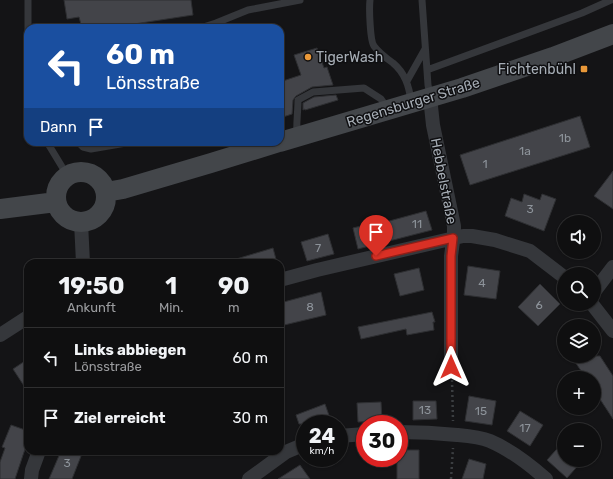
<!DOCTYPE html>
<html lang="de">
<head>
<meta charset="utf-8">
<style>
	:root { --surface:#0f0f10; --page:#181819; --text:#f1f3f6; --muted:#9b9c9f; --line:#2f2f30 }
	body { margin:0; font-family:Rubik,sans-serif; background:var(--page); color:var(--text); height:100vh; display:flex; flex-direction:column; font-size:15px; white-space:nowrap }
	* { box-sizing:border-box; margin:0 }
	p { font-size:13px; color:var(--muted) }
	.icon { flex:none; width:22px; height:22px; fill:none; stroke:currentColor; stroke-width:2; stroke-linecap:round; stroke-linejoin:round }
	.map { position:relative; flex:1; overflow:hidden }
	.details { position:absolute; left:24px; top:259px; width:260px; height:196px; display:flex; flex-direction:column; background:var(--surface); border-radius:12px; box-shadow:0 1px 3px #0004,0 0 0 1px var(--line) }
	.details>* { flex:none }
	.banner { position:absolute; left:24px; top:24px; width:260px; height:122px; border-radius:12px; box-shadow:0 1px 3px #0004,0 0 0 1px var(--line); background:#1a4fa0; color:#fff; overflow:hidden }
	.fabs { position:absolute; left:557px; top:215px; display:grid; gap:8px }
	.fabs a { display:grid; place-items:center; width:44px; height:44px; border-radius:50%; background:var(--surface); box-shadow:0 1px 3px #0004,0 0 0 1px var(--line); font-size:20px }
	.speed { position:absolute; left:296px; top:415px; display:flex; gap:8px; font-size:20px; font-weight:700; text-align:center }
	.speed>* { display:grid; place-content:center; width:52px; height:52px; border-radius:50%; background:var(--surface); box-shadow:0 1px 3px #0004,0 0 0 1px var(--line); line-height:1 }
	.speed small { font-size:10px; font-weight:400 }
	.speed .limit { border:6px solid #d22; background:#fff; color:#111 }
	.pin { position:absolute; display:grid; place-items:center; width:34px; height:34px; color:#fff; margin:-41px -17px; border-radius:50% 50% 50% 0; rotate:-45deg; box-shadow:0 0 4px #0007 }
	.pin .icon { rotate:45deg }
	.me { position:absolute; width:44px; margin:-22px; rotate:0deg; stroke-linejoin:round; filter:drop-shadow(0 0 3px #0008) }
	.turn { display:flex; align-items:center; gap:14px; height:84px; padding:0 16px; font-size:18px }
	.turn .icon { width:52px; height:52px; stroke-width:2.5 }
	.turn b { display:block; font-size:28px; line-height:34px }
	.then { display:flex; align-items:center; height:38px; padding:0 16px; background:#0003; gap:8px; font-size:15px }
	.eta { display:flex; justify-content:space-evenly; align-items:center; height:68px; text-align:center }
	.eta b { font-size:24px; font-weight:700; line-height:28px }
	ul { padding:0; list-style:none }
	li { display:flex; align-items:center; gap:12px; height:60px; padding:0 16px; border-top:1px solid var(--line) }
	li div { flex:1 }
	li b { display:block; font-size:15px }
	li em { font-style:normal }
	.map>svg:first-child { display:block }
	.building { fill:#434449; stroke:#2e2f32 }
	.lines { fill:none; stroke-linecap:round; stroke-linejoin:round }
	.path { stroke:#3b3e41; stroke-width:2.5; stroke-dasharray:2 3; stroke-linecap:butt }
	.lane { stroke:#35373b; stroke-width:7 }
	.street { stroke:#35373b; stroke-width:14 }
	.secondary { stroke:#43464a; stroke-width:20 }
	.route-casing { stroke:#8d1f18; stroke-width:10 }
	.route { stroke:#d93025; stroke-width:7 }
	.poi-dot { fill:#e99839; stroke:#0f0f11; stroke-width:1.5 }
	.labels { text-anchor:middle; stroke-width:3; stroke-linejoin:round; paint-order:stroke }
	.number-label { font-size:12px; fill:#8d939a }
	.poi-label { font-size:14px; fill:#a6adb5; stroke:#0f0f11; text-anchor:start }
	.street-label { font-size:14px; fill:#a6adb5; stroke:#0f0f11 }
</style>
</head>
<body>
<div class="map">
<svg width="613" height="479" viewBox="0 0 613 479">
	<rect width="100%" height="100%" fill="#141416"/>
	<path class="building" d="M64,0h127l2,15 -85,13h-26l-3,-11 -12,2z
		M317,48l7,20 3,-1 6,18 -21,2 -16,9 -3,4 -1,14 -12,4v-36l21,-7 -7,-20z
		M336,95l2,5 -33,10v-1l-2,1v-7l11,-6z
		M580,116l10,31 -120,38 -10,-30z
		M613,171v38l-19,-13z
		M524,194l16,6 2,-6 14,5 -12,32 -39,-15 6,-18 11,4z
		M426,211l6,19 -74,19 -5,-21 28,-7 1,2z
		M328,234l6,20 -27,7 -6,-19z
		M273,248l4,15h-43l-1,-3z
		M468,266l32,5 -4,28 -32,-4z
		M419,268l5,22 -24,6 -6,-22z
		M540,284l20,20 -22,22 -20,-19z
		M321,292l5,23 -46,11v-23z
		M432,312l3,10h-2l1,8 -27,5 -1,-6 -45,10 -3,-12z
		M571,356h29l13,20v43l-19,-29v-12h-8z
		M28,359v33l-15,-23z
		M469,396l27,5 -4,24 -27,-4z
		M413,401h23l1,18 -24,1z
		M381,402l1,19 -24,1 -1,-19z
		M325,404l7,20h-33l-3,-9z
		M520,411l23,14 -13,21 -23,-15z
		M11,425l17,6v10l-5,14 -8,24h-15v-17l5,-14 -3,-1z
		M564,441v19h19l-16,18 -20,-18z
		M399,450h20v29h-22v-21h2z
		M61,451h22l-11,28h-23z
		M469,459l17,5 -3,15h-21z
		M300,465l10,14h-32z"/>
	<g class="lines">
		<path class="path" d="M452,380l1,41
			M451,479l2,-31"/>
		<path class="lane" d="M28,0v67
			M370,0c-1,8 0,41 4,46 5,7 12,12 19,17 12,10 16,23 18,38
			M422,0l6,85 2,10
			M216,23l32,-13 52,-10
			M200,28l16,-5 1,5
			M427,70l155,-57 29,-13
			M407,81l18,-32
			M297,136c-1,-12 1,-24 1,-36l15,-8 51,-4 17,11 7,10
			M47,142l20,33
			M78,142l5,5 8,2 41,-7"/>
		<path class="street" d="M430,97l3,28 21,101v8l-3,22v111
			M81,222l2,41
			M280,280l37,-10 146,-34h9l23,4 35,11 34,26
			M594,292l19,-25
			M592,304l21,27
			M0,335l28,-18
			M399,432c20,0 39,1 58,3 11,1 23,2 33,6 21,9 39,23 56,38
			M339,436l26,-2
			M31,479l1,-9 7,-19
			M249,479l37,-27 19,-8"/>
		<path class="secondary" d="M280,142l182,-54 91,-31 60,-23
			M56 197a25 25 0 1 1 50 0a25 25 0 1 1-50 0Z
			M106,192l17,-3 88,-26 68,-21
			M0,209l56,-7"/>
	</g>
	<g class="lines">
		<g class="route-casing">
			<path id="route" d="M376,256l77,-18 -2,18v111"/>
		</g>
		<use href="#route" class="route"/>
	</g>
	<g class="poi-dot">
		<circle cx="308" cy="57" r="4"/>
		<rect x="580" y="65" width="8" height="8" rx="2"/>
	</g>
	<g class="labels">
		<g class="number-label">
			<text x="565" y="142">1b</text>
			<text x="525" y="155">1a</text>
			<text x="485" y="168">1</text>
			<text x="530" y="213">3</text>
			<text x="417" y="228">11</text>
			<text x="318" y="252">7</text>
			<text x="482" y="287">4</text>
			<text x="539" y="309">6</text>
			<text x="310" y="311">8</text>
			<text x="425" y="414">13</text>
			<text x="481" y="415">15</text>
			<text x="525" y="432">17</text>
			<text x="67" y="467">3</text>
		</g>
		<g class="poi-label">
			<text x="316" y="62">TigerWash</text>
			<text x="576" y="74" text-anchor="end">Fichtenbühl</text>
		</g>
		<g class="street-label">
			<text transform="translate(413 102) rotate(-17)" y="5">Regensburger Straße</text>
			<text transform="translate(444 181) rotate(79)" y="5">Hebbelstraße</text>
		</g>
	</g>
</svg>
<div class="fabs">
<a><svg class="icon" aria-label="sound" viewBox="0 0 24 24"><path d="M4 9h4l5-4v14l-5-4H4zM17 9q2 3 0 6"/></svg></a>
<a><svg class="icon" aria-label="search" viewBox="0 0 24 24"><circle cx="10" cy="10" r="6"/><path d="M15 15l6 6"/></svg></a>
<a><svg class="icon" aria-label="layers" viewBox="0 0 24 24"><path d="M12 4l9 5-9 5-9-5zM3 14l9 5 9-5"/></svg></a>
<a>+</a>
<a>−</a>
</div>
<div class="speed"><div>24<small>km/h</small></div><div class="limit">30</div></div>
<div class="pin" style="left:376px;top:256px;background:#d93025"><svg class="icon" aria-label="arrive" viewBox="0 0 24 24"><path d="M6 21V4h12l-3 4 3 4H6"/></svg></div>
<svg class="me" style="left:451px;top:367px" viewBox="-20 -20 40 40"><path d="M0-17L14 15 0 8-14 15z" fill="#d93025" stroke="#fff" stroke-width="4"/></svg>
<div class="banner">
<div class="turn"><svg class="icon" aria-label="left" viewBox="0 0 24 24"><path d="M17 20v-9H6M10 6l-5 5 5 5"/></svg><div><b>60 m</b>Lönsstraße</div></div>
<div class="then">Dann<svg class="icon" aria-label="arrive" viewBox="0 0 24 24"><path d="M6 21V4h12l-3 4 3 4H6"/></svg></div>
</div>
<section class="details">
<div class="eta">
<div><b>19:50</b><p>Ankunft</p></div>
<div><b>1</b><p>Min.</p></div>
<div><b>90</b><p>m</p></div>
</div>
<ul>
<li><svg class="icon" aria-label="left" viewBox="0 0 24 24"><path d="M17 20v-9H6M10 6l-5 5 5 5"/></svg><div><b>Links abbiegen</b><p>Lönsstraße</p></div><em>60 m</em></li>
<li><svg class="icon" aria-label="arrive" viewBox="0 0 24 24"><path d="M6 21V4h12l-3 4 3 4H6"/></svg><div><b>Ziel erreicht</b></div><em>30 m</em></li>
</ul>
</section>
</div>
</body>
</html>
